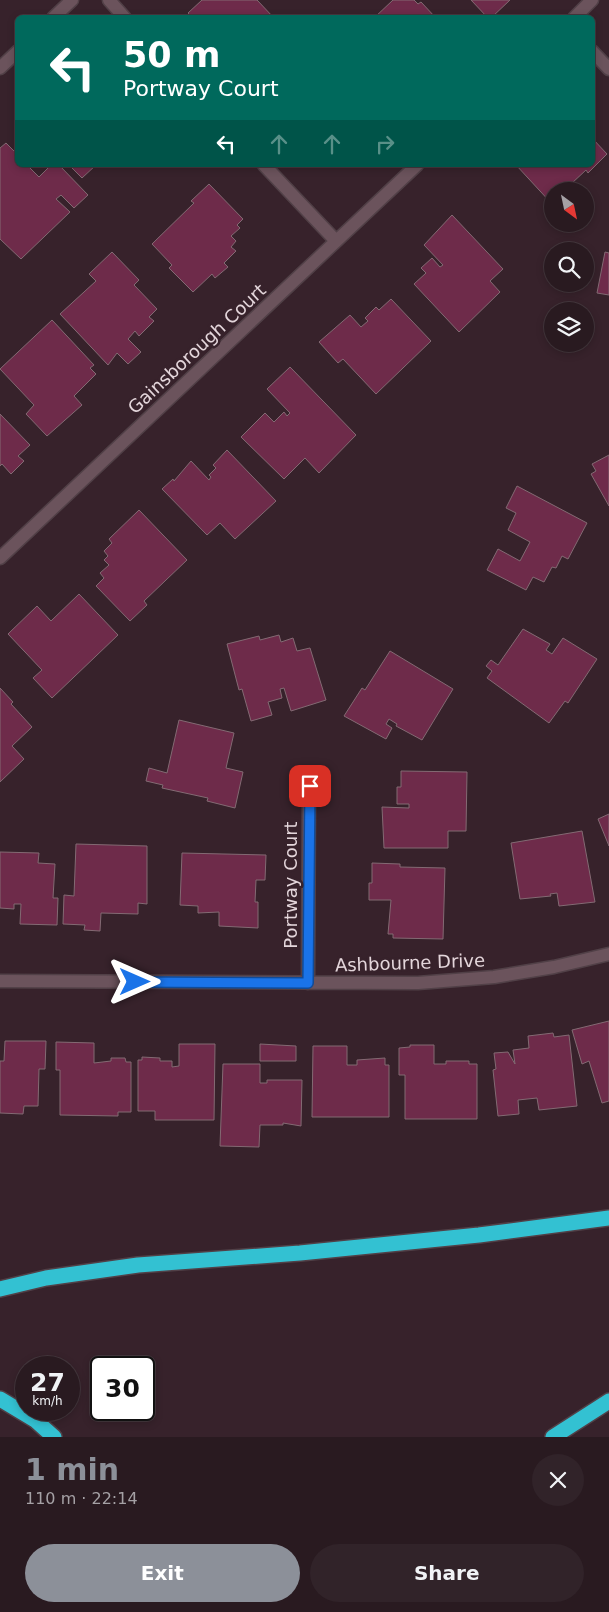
<!DOCTYPE html>
<html lang="en">
<head>
<meta charset="utf-8">
<style>
	:root { --surface:#291a20; --page:#312329; --text:#f1f3f6; --muted:#a5a1a5; --line:#45383e; --accent:#8c9099 }
	body { margin:0; font-family:"DejaVu Sans",sans-serif; background:var(--page); color:var(--text); height:100vh; display:flex; flex-direction:column; font-size:19px; white-space:nowrap }
	* { box-sizing:border-box; margin:0 }
	p { font-size:16px; color:var(--muted) }
	.icon { flex:none; width:28px; height:28px; fill:none; stroke:currentColor; stroke-width:2; stroke-linecap:round; stroke-linejoin:round }
	.map { position:relative; height:1437px; overflow:hidden }
	.sheet { display:flex; flex-direction:column; background:var(--surface); flex:1 }
	.sheet>* { flex:none }
	.guide { position:absolute; left:15px; top:15px; width:580px; height:152px; border-radius:8px; box-shadow:0 2px 8px #0003,0 0 0 1px var(--line); background:#00695c; color:#fff; overflow:hidden }
	.needle { width:32px; rotate:147deg }
	.buttons { position:absolute; left:544px; top:182px; display:grid; gap:10px }
	.buttons a { display:grid; place-items:center; width:50px; height:50px; border-radius:50%; background:var(--surface); box-shadow:0 2px 8px #0003,0 0 0 1px var(--line); font-size:25px }
	.speed { position:absolute; left:15px; top:1356px; display:flex; gap:10px; font-size:25px; font-weight:700; text-align:center }
	.speed>* { display:grid; place-content:center; width:65px; height:65px; border-radius:50%; background:var(--surface); box-shadow:0 2px 8px #0003,0 0 0 1px var(--line); line-height:1 }
	.speed small { font-size:12px; font-weight:400 }
	.speed .limit { border:2px solid #111; border-radius:8px; background:#fff; color:#111 }
	.pin { position:absolute; display:grid; place-items:center; width:42px; height:42px; color:#fff; margin:-21px; border-radius:10px; box-shadow:0 2px 8px #0006 }
	.me { position:absolute; width:55px; margin:-28px; rotate:90deg; stroke-linejoin:round; filter:drop-shadow(0 0 4px #0008) }
	.turn { display:flex; align-items:center; gap:18px; height:105px; padding:0 25px; font-size:22px }
	.turn .icon { width:65px; height:65px; stroke-width:2.5 }
	.turn b { display:block; font-size:35px; line-height:42px }
	.lanes { display:flex; align-items:center; height:48px; padding:0 25px; background:#0003; justify-content:center; gap:25px; direction:ltr }
	.lanes .off { opacity:.35 }
	.round { display:grid; place-items:center; flex:none; width:52px; height:52px; border-radius:26px; background:var(--page) }
	.summary { display:flex; align-items:center; justify-content:space-between; height:85px; padding:0 25px }
	h1 { font-size:30px; font-weight:700; line-height:38px; color:var(--accent) }
	.action { display:flex; gap:10px; margin-top:auto; padding:10px 25px }
	.action a { flex:1; height:58px; border-radius:30px; background:var(--accent); color:#fff; font-size:20px; font-weight:700; line-height:58px; text-align:center }
	.action a+a { background:var(--page); color:var(--text) }
	.map>svg:first-child { display:block }
	.building { fill:#6e2b4a; stroke:#836a73 }
	.lines { fill:none; stroke-linecap:round; stroke-linejoin:round }
	.minor-casing { stroke:#514047; stroke-width:15 }
	.highway-casing { stroke:#514047; stroke-width:18 }
	.minor { stroke:#6b535c; stroke-width:12 }
	.highway { stroke:#33c1d2; stroke-width:15 }
	.route-casing { stroke:#114b97; stroke-width:12 }
	.route { stroke:#1a73e8; stroke-width:9 }
	.labels { text-anchor:middle; stroke-width:5; stroke-linejoin:round; paint-order:stroke }
	.street-label { font-size:18px; fill:#e4d6db; stroke:#37222b }
</style>
</head>
<body>
<div class="map">
<svg width="609" height="1437" viewBox="0 0 609 1437">
	<rect width="100%" height="100%" fill="#37222b"/>
	<path class="building" d="M202,0h55l17,18h-81l-5,-5z
		M393,0h21l4,4 3,-2 15,16h-62z
		M471,0h39l-19,18h-3z
		M592,138l15,16 -19,19 -2,-3 -15,14 7,7h-26v13l-36,-39h76z
		M6,143l12,12v10h9l12,12 12,-12h8l29,30 -14,13 -13,-13 -5,4 14,13 -49,47 -21,-20v-91z
		M69,165h27l-14,13z
		M209,184l34,35 -6,6 3,3 -9,8 5,5 -5,6 5,4 -12,12 4,4 -13,11 -3,-4 -19,18 -24,-24 3,-3 -20,-21 42,-41 -3,-2z
		M452,215l51,54 -13,12 10,11 -41,40 -45,-48 12,-11 -5,-5 11,-10 8,9 3,-2 -19,-20z
		M112,252l27,28 -5,5 23,24 -8,8 5,4 -15,15 -4,-5 -7,8 13,13 -13,12 -11,-11 -9,12 -48,-51 36,-33 -7,-7z
		M605,252l4,1v42l-12,-2z
		M391,299l40,42 -55,53 -33,-35 -5,4 -19,-21 31,-27 11,12 7,-6 -3,-3 11,-11 3,3z
		M52,320l42,45 -4,3 6,6 -22,22 8,9 -35,31 -21,-22 8,-9 -34,-36z
		M290,367l66,68 -37,38 -14,-15 -21,21 -43,-42 24,-24 9,9 10,-10 3,4 3,-3 -23,-24z
		M0,414l30,31 -12,11 6,5 -13,13 -9,-10 -2,2z
		M227,450l49,51 -41,38 -15,-16 -13,12 -45,-46 11,-10 1,2 17,-20 18,19 2,-3 -2,-2 7,-7 -3,-3z
		M609,455v51l-18,-32 5,-3 -4,-7z
		M517,486l70,37 -19,36 -6,-3 -6,12 -4,-1 -8,15 -11,-5 -7,13 -39,-20 11,-21 22,12 10,-19 -22,-12 8,-17 -10,-5z
		M139,510l48,50 -43,41 3,4 -17,16 -34,-35 8,-8 -4,-5 9,-8 -5,-5 4,-4 -4,-5 8,-8 -3,-4z
		M79,594l39,41 -66,63 -19,-20 9,-8 -34,-36 29,-28 14,15z
		M523,629l27,15 -4,6 6,4 11,-16 34,21 -29,44 -3,-2 -16,22 -62,-45 5,-7 -6,-5 5,-6 7,5z
		M279,635l2,7 12,-4 4,13 13,-3 16,52 -35,11 -7,-23 -4,1 2,9 -14,4 4,13 -21,6 -9,-32 -3,1 -12,-46 32,-8 1,4z
		M390,651l63,38 -31,51 -26,-14 1,-2 -8,-5 -3,5 6,4 -6,11 -42,-23 18,-28 3,2z
		M0,688l13,14 -2,2 21,23 -20,19 12,13 -24,23z
		M179,720l55,13 -8,35 17,4 -8,36 -28,-7 1,-3 -46,-10 1,-3 -17,-4 3,-13 18,5z
		M401,771l66,1 -1,59h-18v17h-64l-2,-41 27,1v-4h-12v-17h4z
		M609,814v32l-11,-27z
		M582,831l13,71 -36,4 -2,-13 -7,1 1,2 -31,3 -9,-56z
		M76,844l71,2v58l-9,-1v11l-37,-1 -1,18 -16,-1 1,-5 -22,-1 1,-29 10,1z
		M0,852l39,1 -1,10 17,1 -2,34h5l-1,27 -37,-1 1,-20h-7v5l-14,-1z
		M182,853l84,2 -1,25h-9l-1,22h3v26l-39,-2v-14l-21,1v-7l-18,-1z
		M372,863l28,1v3l45,1 -2,71 -50,-1v-4h-5l3,-34h-22v-17h3z
		M609,1021v80l-7,2 -13,-42 -7,3 -10,-34z
		M553,1033l1,4 15,-2 8,71 -38,4 -2,-12 -19,2 1,14 -21,2 -5,-46 3,-1 -2,-16 14,-1 7,12 -2,-14 16,-2 -1,-12z
		M5,1041h41l-1,28h-6l-1,37h-14l-1,8 -23,-1v-52h4z
		M56,1042l38,1v20l17,-2v-3h14l1,4h5v50h-13v4l-58,-1v-45h-4z
		M179,1044h36l-1,76h-59v-9h-17v-51h4v-3l18,1v3h12v6l7,-1z
		M260,1044l36,2v15h-36z
		M410,1045h24v19h12v-3h23v3h8v55h-72v-44h-6v-27l11,-1z
		M313,1046h34v19h10v-5l28,-2v7h4v52h-77z
		M223,1064h37v19h7v-3h35l-1,46 -18,-3v2h-23l-1,22 -39,-1z"/>
	<g class="lines">
		<g class="minor-casing">
			<path id="minor" d="M109,0l16,18
				M53,18l19,-18
				M574,18l18,-18
				M592,51l17,18
				M0,68l18,-17
				M264,165l72,76
				M0,558l417,-393
				M0,981l418,2 76,-6 60,-10 55,-13
				M308,983l1,-197"/>
		</g>
		<g class="highway-casing">
			<path id="highway" d="M0,1289l46,-11 92,-13 162,-12 179,-18 130,-17
				M0,1399l35,21 19,17
				M553,1437l56,-36"/>
		</g>
		<use href="#minor" class="minor"/>
		<use href="#highway" class="highway"/>
	</g>
	<g class="lines">
		<g class="route-casing">
			<path id="route" d="M135,982l173,1 2,-197"/>
		</g>
		<use href="#route" class="route"/>
	</g>
	<g class="labels">
		<g class="street-label">
			<text transform="translate(197 349) rotate(-43)" y="6">Gainsborough Court</text>
			<text transform="translate(291 885) rotate(-90)" y="6">Portway Court</text>
			<text transform="translate(410 963) rotate(-2)" y="6">Ashbourne Drive</text>
		</g>
	</g>
</svg>
<div class="buttons">
<a><svg class="needle" viewBox="-14 -14 28 28"><path d="M0-13l5 13h-10z" fill="#e53935"/><path d="M0 13l5-13h-10z" fill="#a5a1a5"/></svg></a>
<a><svg class="icon" aria-label="search" viewBox="0 0 24 24"><circle cx="10" cy="10" r="6"/><path d="M15 15l6 6"/></svg></a>
<a><svg class="icon" aria-label="layers" viewBox="0 0 24 24"><path d="M12 4l9 5-9 5-9-5zM3 14l9 5 9-5"/></svg></a>
</div>
<div class="speed"><div>27<small>km/h</small></div><div class="limit">30</div></div>
<div class="pin" style="left:310px;top:786px;background:#d93025"><svg class="icon" aria-label="arrive" viewBox="0 0 24 24"><path d="M6 21V4h12l-3 4 3 4H6"/></svg></div>
<svg class="me" style="left:135px;top:982px" viewBox="-20 -20 40 40"><path d="M0-17L14 15 0 8-14 15z" fill="#1a73e8" stroke="#fff" stroke-width="4"/></svg>
<div class="guide">
<div class="turn"><svg class="icon" aria-label="left" viewBox="0 0 24 24"><path d="M17 20v-9H6M10 6l-5 5 5 5"/></svg><div><b>50 m</b>Portway Court</div></div>
<div class="lanes"><svg class="icon" aria-label="left" viewBox="0 0 24 24"><path d="M17 20v-9H6M10 6l-5 5 5 5"/></svg><svg class="icon off" aria-label="ahead" viewBox="0 0 24 24"><path d="M12 20V5M6 11l6-6 6 6"/></svg><svg class="icon off" aria-label="ahead" viewBox="0 0 24 24"><path d="M12 20V5M6 11l6-6 6 6"/></svg><svg class="icon off" aria-label="right" viewBox="0 0 24 24"><path d="M7 20v-9h11M14 6l5 5-5 5"/></svg></div>
</div>
</div>
<section class="sheet">
<div class="summary"><div><h1>1 min</h1><p>110 m · 22:14</p></div><a class="round"><svg class="icon" aria-label="close" viewBox="0 0 24 24"><path d="M6 6l12 12M18 6L6 18"/></svg></a></div>
<div class="action"><a>Exit</a><a>Share</a></div>
</section>
</body>
</html>
